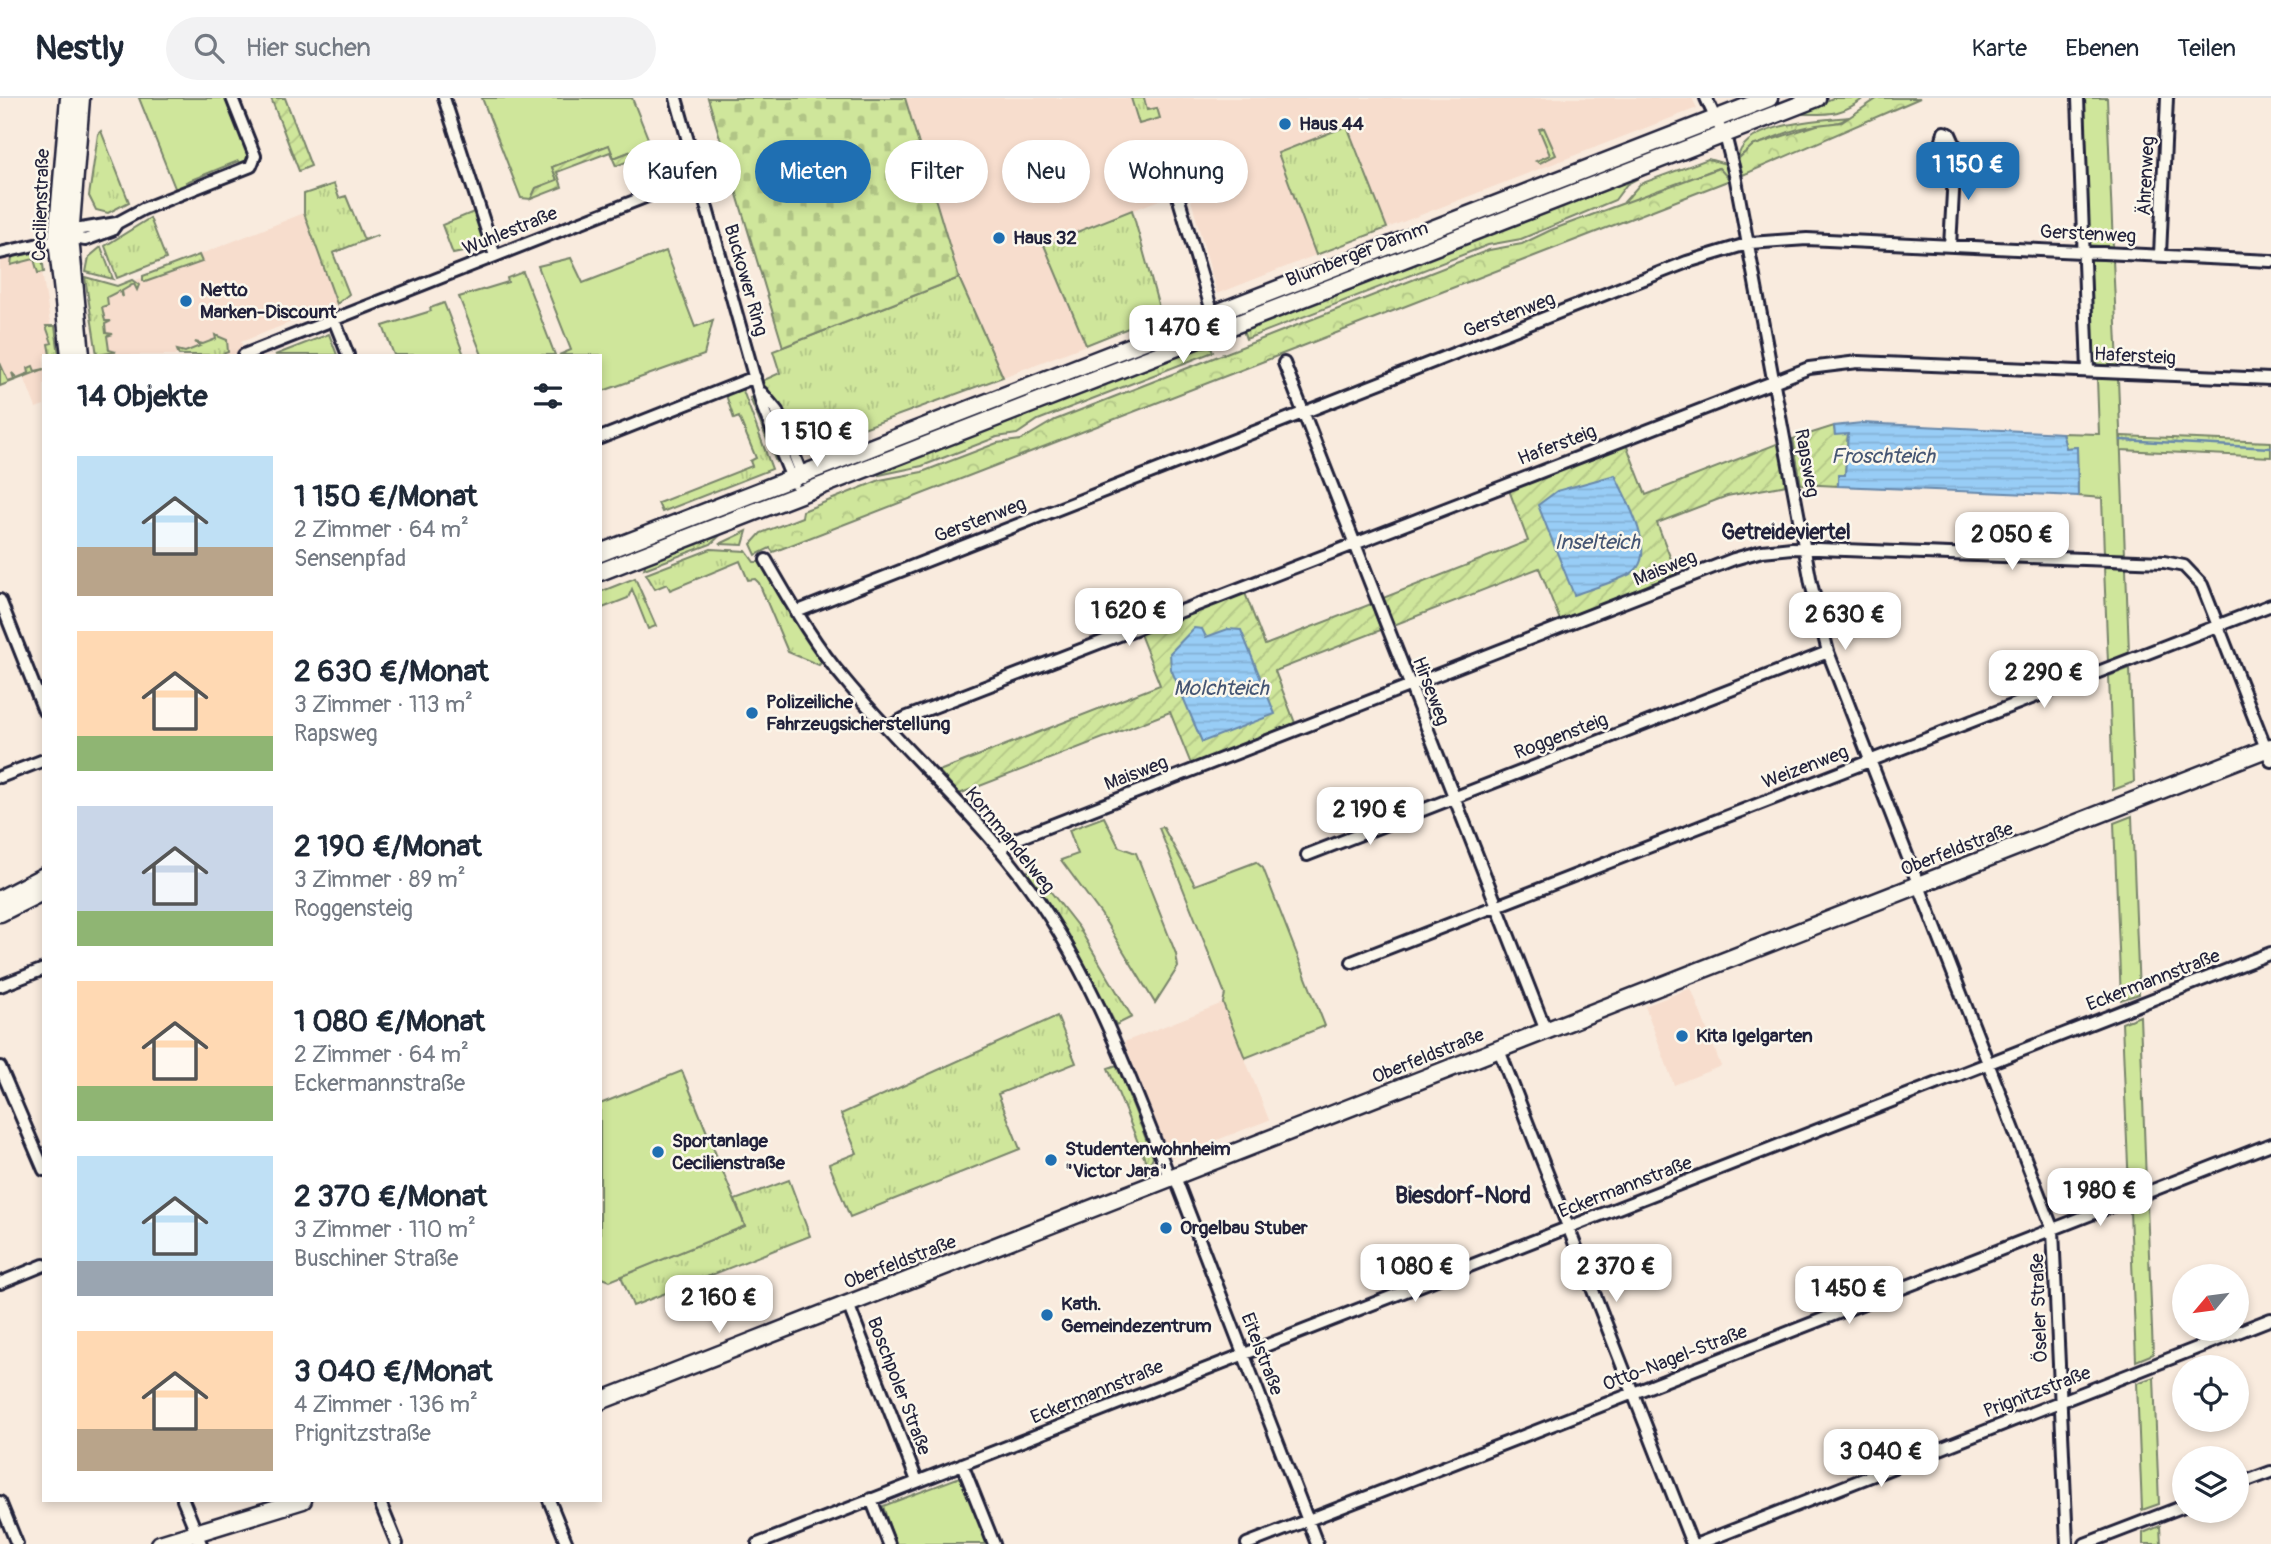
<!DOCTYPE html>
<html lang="de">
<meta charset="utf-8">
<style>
body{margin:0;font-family:Pangolin,sans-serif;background:#f2f2f3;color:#1f2937;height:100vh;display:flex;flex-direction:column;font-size:26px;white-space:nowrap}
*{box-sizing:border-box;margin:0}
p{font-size:23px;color:#747a83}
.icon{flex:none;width:38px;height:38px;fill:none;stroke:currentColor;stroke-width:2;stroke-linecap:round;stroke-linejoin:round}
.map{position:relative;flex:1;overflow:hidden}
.details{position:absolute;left:42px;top:256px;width:560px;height:1148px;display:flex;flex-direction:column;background:#fff;border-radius:0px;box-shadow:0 4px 10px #0003}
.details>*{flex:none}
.top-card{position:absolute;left:623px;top:42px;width:665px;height:63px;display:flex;gap:14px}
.needle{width:46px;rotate:241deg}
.buttons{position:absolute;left:2172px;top:1166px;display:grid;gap:14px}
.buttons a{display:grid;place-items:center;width:77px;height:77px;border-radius:50%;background:#fff;box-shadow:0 4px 10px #0003;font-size:35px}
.price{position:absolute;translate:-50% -60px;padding:0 16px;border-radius:14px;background:#fff;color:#222;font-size:23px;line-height:46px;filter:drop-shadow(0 2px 4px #0008)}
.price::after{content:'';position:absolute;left:50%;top:42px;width:21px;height:16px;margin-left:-10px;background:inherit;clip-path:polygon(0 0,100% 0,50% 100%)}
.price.selected{background:#1f6fb2;color:#fff}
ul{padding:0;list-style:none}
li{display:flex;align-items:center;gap:21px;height:175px;padding:0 35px}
li span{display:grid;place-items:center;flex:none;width:196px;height:140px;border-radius:0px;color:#555}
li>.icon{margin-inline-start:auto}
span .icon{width:84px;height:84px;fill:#fffc;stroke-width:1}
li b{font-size:30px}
h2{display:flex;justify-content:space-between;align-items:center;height:84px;padding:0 35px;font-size:30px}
.pill{padding:0 24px;border-radius:32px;background:#fff;box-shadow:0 4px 10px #0003;font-size:24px;line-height:63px}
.pill.selected{background:#1f6fb2;color:#fff}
header{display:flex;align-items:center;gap:42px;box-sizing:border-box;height:98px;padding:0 35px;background:#fff;border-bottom:2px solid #e0e1e3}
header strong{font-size:33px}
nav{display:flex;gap:38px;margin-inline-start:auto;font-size:24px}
.search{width:490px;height:63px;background:#f2f2f3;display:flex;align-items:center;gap:18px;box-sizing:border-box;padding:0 24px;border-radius:38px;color:#747a83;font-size:26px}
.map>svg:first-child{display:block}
.built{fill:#f7ddcd}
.grass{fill:url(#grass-tufts);stroke:#78846b;stroke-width:2}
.forest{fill:url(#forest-crowns);stroke:#78846b;stroke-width:2}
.cemetery{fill:url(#cemetery-stones);stroke:#78846b;stroke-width:2}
.park{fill:#cfe69b;stroke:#78846b;stroke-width:2}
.garden{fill:url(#garden-furrows);stroke:#78846b;stroke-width:2}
.water{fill:url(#water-rules);stroke:#6989ab;stroke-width:2}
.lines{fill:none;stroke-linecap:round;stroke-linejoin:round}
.stream{stroke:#6989ab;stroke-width:2.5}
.street-casing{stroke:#22223b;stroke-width:16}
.secondary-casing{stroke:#22223b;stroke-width:21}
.street{stroke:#fbf7ec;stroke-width:10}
.secondary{stroke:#fbf7ec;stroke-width:16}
.poi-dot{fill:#1f6fb2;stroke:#fbf7ec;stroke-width:2.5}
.labels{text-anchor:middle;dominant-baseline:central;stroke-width:5;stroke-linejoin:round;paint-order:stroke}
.poi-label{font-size:19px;font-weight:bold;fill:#22223b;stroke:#fbf7ec;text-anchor:start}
.street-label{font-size:19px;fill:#22223b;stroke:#fbf7ec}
.water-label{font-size:21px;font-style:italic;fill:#455573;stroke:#fbf7ec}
.neighbourhood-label{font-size:21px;font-weight:bold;fill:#22223b;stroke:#fbf7ec}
.quarter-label{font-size:23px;font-weight:bold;fill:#22223b;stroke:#fbf7ec}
</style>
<header>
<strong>Nestly</strong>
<div class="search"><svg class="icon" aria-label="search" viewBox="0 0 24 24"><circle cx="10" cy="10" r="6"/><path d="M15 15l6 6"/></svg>Hier suchen</div>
<nav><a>Karte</a><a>Ebenen</a><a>Teilen</a></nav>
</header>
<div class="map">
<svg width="2271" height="1446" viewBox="0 0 2271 1446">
<defs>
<pattern id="grass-tufts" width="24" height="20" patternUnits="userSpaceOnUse" patternTransform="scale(1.75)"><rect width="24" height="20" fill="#cfe69b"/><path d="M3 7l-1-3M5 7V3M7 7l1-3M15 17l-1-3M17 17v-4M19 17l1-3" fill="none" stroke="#b1c586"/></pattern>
<pattern id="forest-crowns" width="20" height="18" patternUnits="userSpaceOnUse" patternTransform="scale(1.75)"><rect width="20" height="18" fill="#cfe69b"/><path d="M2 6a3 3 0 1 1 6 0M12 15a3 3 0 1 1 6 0" fill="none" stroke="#b1c586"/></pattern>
<pattern id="cemetery-stones" width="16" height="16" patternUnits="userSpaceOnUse" patternTransform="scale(1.75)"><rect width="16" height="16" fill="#cfe69b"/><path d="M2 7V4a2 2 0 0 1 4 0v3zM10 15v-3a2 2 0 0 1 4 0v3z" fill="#b1c586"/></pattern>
<pattern id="garden-furrows" width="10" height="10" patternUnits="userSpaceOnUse" patternTransform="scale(1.75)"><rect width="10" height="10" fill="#cfe69b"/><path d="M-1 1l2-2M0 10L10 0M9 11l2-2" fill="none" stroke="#b1c586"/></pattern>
<pattern id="water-rules" width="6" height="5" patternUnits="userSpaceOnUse" patternTransform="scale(1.75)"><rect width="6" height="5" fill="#98cdf6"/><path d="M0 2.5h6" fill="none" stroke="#83b0d4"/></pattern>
</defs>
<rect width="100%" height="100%" fill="#f9ebde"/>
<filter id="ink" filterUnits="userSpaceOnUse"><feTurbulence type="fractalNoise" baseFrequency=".0143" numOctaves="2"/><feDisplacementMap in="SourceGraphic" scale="14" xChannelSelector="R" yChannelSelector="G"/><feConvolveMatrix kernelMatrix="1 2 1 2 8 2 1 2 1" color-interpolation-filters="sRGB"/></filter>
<g filter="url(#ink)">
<path class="built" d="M905,0H1692L1697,10L1387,130L1346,29L1279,55L1316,157L1217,196L1188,91L1177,95L1044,147L1086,247L1003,279L959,180Z
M304,115L337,206L241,244L246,257H106L96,198Z
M28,156L41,167L55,257H44V307L36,310L24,279L0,288V162Z
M1691,890L1721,968L1674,987L1645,908Z
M1223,905L1269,1022L1170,1060L1124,944Z"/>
<path class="grass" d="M1131,0H1144L1147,12L1157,10L1160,20L1139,26Z
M1833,0H1864C1841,18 1828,16 1800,16L1798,14Z
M1849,19C1839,26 1829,26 1818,27C1798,29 1750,46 1738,61C1741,25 1822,22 1849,19Z
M1347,28L1387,130L1316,157L1278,55Z
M1544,30L1556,57L1540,65L1536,63L1550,57L1539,31Z
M101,33L129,104L108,115L96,112L89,98L98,36Z
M1696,33L1697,37L1238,220L1235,213Z
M1708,61L1726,66L1730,82L1718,70L1627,106L1624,104L1640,86Z
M1644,77L1627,86L1615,102L1521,141L1488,147L1246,241L1242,230Z
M334,86L339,100L346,98L364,142L378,137L333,155L349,196L337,206L304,115V96Z
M1132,112L1161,217L1086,247L1044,147Z
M476,113L487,149L453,156L442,127Z
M150,120L166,161L117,180L105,148Z
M101,149L113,181L86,174L89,159Z
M33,155L42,159L44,174L38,175L34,161L11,167L12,159Z
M199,157L202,164L145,184L143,182V178Z
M85,179L117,188L132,182L139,187L137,192L134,186L122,193L123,199L119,193L107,199L108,207L102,209L105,223H111L105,226L106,235L113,236L107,238L109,252L116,254L97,257Z
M959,180L1003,279L798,354L762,283L780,275L773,253Z
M46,228H55L59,257H50L48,246L52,245Z
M215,237L227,242L228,254L220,257H179L177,252L185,254L200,248L195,244L203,246L216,241Z
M1209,243L1213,254L1038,322L1017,336L997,339L922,368L879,377L877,372Z
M1136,255L1104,272L822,382L819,375Z
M0,265L8,283L14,281L12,275L17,280L29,275L28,270L33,268L35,273L44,271L0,288Z
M742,290L772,371L662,414L658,405L752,368L750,363L756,360L739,319L734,321L726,297Z
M757,296L779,363L776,364L750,300Z
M2121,338L2271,344V359L2121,352Z
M780,393L735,411L724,420L600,467V461Z
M726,432L711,446L644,471L647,461Z
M747,433L743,447L720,446Z
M711,451L746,453L754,464H762L824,562L819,567L788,554L759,485L755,481L748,482L740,463L670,492L667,486L655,491L646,476Z
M635,480L656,528L648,531L632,491L628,500L600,511V494Z
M1033,771L1079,830L1132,919L1116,927L1069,837L1026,774Z
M1057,918L1076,965L998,996L1020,1051L850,1119L829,1066L857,1055L841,1016Z
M1117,967L1153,1059L1148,1069L1108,970Z
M789,1082L810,1138L633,1208L621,1178L745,1128L735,1102Z"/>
<path class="forest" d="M1878,0H1920L1743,77L1738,61L1752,48L1817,27L1842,24Z
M1719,70L1730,82L773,454L770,450L756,457L751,446L761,435L802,419L803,413L880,382L922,374L997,345L1021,342L1055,322L1489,152L1522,146L1551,132Z"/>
<path class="cemetery" d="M708,0H905L959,180L783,249Z"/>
<path class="park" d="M139,0H227L249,56L247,66L241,70L238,63L186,84L189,90L177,95Z
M482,0H632L653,53L646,56L636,51L614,60L608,47L552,69L557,82L536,90L531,101L521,100Z
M2080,0H2107L2113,149L2086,147Z
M666,153L695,229L713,222L704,257L600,294V257H559L571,252L538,168L571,160L583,185Z
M2091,162H2113L2118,268L2095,266L2091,262L2088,167Z
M523,174L555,257H482L459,199L508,184L507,180Z
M444,205L464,257H394L383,228L431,213L430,210Z
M329,236L337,257H275Z
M2097,280L2118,281L2125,457L2104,456L2102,400L2078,398L2077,349L2066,350L2062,335L2099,336Z
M2104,469L2126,470L2129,555L2108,564Z
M2130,570L2134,684L2113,692L2109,578Z
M2132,718L2139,896L2121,902L2114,725Z
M1104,719L1119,749L1136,755L1176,856L1178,869L1155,905L1101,816L1061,762L1078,756L1069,732Z
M1163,729L1195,787L1256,764L1263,770L1325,928L1245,960L1223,905L1225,896L1159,730Z
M2140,918L2146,1084L2129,1091L2122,925Z
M682,973L745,1128L610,1183L600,1179V1006Z
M2147,1107L2153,1256L2136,1263L2130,1113Z
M2154,1279L2159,1406L2142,1412L2137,1285Z
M960,1379L988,1446H895L883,1408Z
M2160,1428L2161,1446H2143V1435Z"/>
<path class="garden" d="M271,0H285L311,68L299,73Z
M609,47L614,60L637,51L646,56L616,68L610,54L557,74L562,89L531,101L536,90L557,82L552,69Z
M1834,328L1835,336L1848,335L1845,377H1838V388L1801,386L1793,341Z
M1779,345L1787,387L1727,398L1657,425L1677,477L1560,522L1539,470L1394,527L1383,500L1528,443L1509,392L1626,346L1646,397Z
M1245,495L1265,547L1371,506L1381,532L1275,573L1295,625L1191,666L1170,614L959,696L939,673L1160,587L1140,536Z"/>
<path class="water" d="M1862,325L2062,335L2066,350L2077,349L2078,398L1838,388V377H1845L1848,336L1835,337L1834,328Z
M1615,377C1625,400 1661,459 1630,476C1613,485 1592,490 1574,497L1538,407L1557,393Z
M1194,530L1202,531L1206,539L1228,531L1241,532L1275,616L1202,644L1171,571L1170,555Z"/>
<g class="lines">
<path class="stream" d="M2121,342L2271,350"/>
<g class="street-casing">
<path id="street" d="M444,0L495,158
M676,0L763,310L794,385
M1706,0L1727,45L1735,77L1811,485L1828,554L2053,1132L2067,1446
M2078,0L2088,273
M1177,95L1214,220
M70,139L81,131L117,125
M1950,148L1955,59L1954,45L1950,36L1944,34L1941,46L1955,59
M0,155L70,139L85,142L112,132L117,125L143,111L251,68L255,58L232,0
M2160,157L2167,0
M334,222L348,257
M244,257L698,78
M1284,265L1546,933
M762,295L777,313L803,380
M600,340L755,279
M766,462C790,503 813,545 844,581C899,648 965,705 1018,774C1089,866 1128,974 1170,1081
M0,502L44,613
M796,514L1687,164L1750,145L1807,141L2271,163
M889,629L905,620L1809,270L1858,264L2271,281
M0,679L44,662
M999,751L1011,743L1734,461L1762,453L1792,450L2164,464L2184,468L2202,487L2271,663
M1307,757L1828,554
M1352,864L2271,507
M0,888L44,871
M1499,952L1692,1446
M0,969L44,1072
M1175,1079L1317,1446
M0,1185L44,1167
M848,1206L917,1383
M962,1366L994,1446
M2236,1387L2271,1374
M871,1401L889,1446
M183,1402L201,1446
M379,1402L397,1446
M549,1402L567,1446
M0,1404L17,1446
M758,1446L2271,855
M1247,1446L2271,1046
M1698,1446L2271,1221
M2085,1446L2184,1408"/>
</g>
<g class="secondary-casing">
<path id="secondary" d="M69,0L57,142L70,257
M81,257L70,139L81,0
M600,455L1769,0
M600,474L1817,0
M0,801L44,778
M0,815L44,793
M600,1303L2271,649
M160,1446L303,1402"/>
</g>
<use href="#street" class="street"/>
<use href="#secondary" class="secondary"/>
</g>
</g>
<g class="poi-dot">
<circle cx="1285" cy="26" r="7"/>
<circle cx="999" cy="140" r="7"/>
<circle cx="186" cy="203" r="7"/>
<circle cx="752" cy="615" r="7"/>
<circle cx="1682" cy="938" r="7"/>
<circle cx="658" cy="1054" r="7"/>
<circle cx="1051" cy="1062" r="7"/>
<circle cx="1166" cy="1130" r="7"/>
<circle cx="1047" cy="1217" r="7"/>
</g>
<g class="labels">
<g class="poi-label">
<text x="1299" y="26">Haus 44</text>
<text x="1013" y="140">Haus 32</text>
<text x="200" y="192">Netto<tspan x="200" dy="22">Marken-Discount</tspan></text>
<text x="766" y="604">Polizeiliche<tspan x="766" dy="22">Fahrzeugsicherstellung</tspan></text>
<text x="1696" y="938">Kita Igelgarten</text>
<text x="672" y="1043">Sportanlage<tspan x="672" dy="22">Cecilienstraße</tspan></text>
<text x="1065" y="1051">Studentenwohnheim<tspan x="1065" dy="22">"Victor Jara"</tspan></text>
<text x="1180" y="1130">Orgelbau Stuber</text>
<text x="1061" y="1206">Kath.<tspan x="1061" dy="22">Gemeindezentrum</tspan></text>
</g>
<g class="street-label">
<text transform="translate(2146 78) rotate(-87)">Ährenweg</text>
<text transform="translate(41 107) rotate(-88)">Cecilienstraße</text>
<text transform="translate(510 133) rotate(-22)">Wuhlestraße</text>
<text transform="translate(2088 136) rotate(3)">Gerstenweg</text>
<text transform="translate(1357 156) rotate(-21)">Blumberger Damm</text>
<text transform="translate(746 182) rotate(74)">Buckower Ring</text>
<text transform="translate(1509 217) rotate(-21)">Gerstenweg</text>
<text transform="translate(2135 258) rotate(3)">Hafersteig</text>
<text transform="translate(1557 347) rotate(-21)">Hafersteig</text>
<text transform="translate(1807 365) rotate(80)">Rapsweg</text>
<text transform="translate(980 422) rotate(-21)">Gerstenweg</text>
<text transform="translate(1665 470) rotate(-22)">Maisweg</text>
<text transform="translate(1431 593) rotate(69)">Hirseweg</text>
<text transform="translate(1561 638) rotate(-21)">Roggensteig</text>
<text transform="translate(1805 669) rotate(-21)">Weizenweg</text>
<text transform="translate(1136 675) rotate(-21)">Maisweg</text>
<text transform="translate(1010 742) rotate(51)">Kornmandelweg</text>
<text transform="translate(1957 751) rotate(-21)">Oberfeldstraße</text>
<text transform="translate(2153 882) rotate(-21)">Eckermannstraße</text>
<text transform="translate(1428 958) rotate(-22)">Oberfeldstraße</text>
<text transform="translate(1625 1089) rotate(-21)">Eckermannstraße</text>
<text transform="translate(900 1164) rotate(-21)">Oberfeldstraße</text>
<text transform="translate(2039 1210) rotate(-92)">Öseler Straße</text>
<text transform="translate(1262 1256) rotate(69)">Eitelstraße</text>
<text transform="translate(1675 1260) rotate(-21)">Otto-Nagel-Straße</text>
<text transform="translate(899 1288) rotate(69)">Boschpoler Straße</text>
<text transform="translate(1097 1294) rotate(-22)">Eckermannstraße</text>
<text transform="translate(2037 1294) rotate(-21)">Prignitzstraße</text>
</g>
<g class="water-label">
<text x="1883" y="358">Froschteich</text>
<text x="1597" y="444">Inselteich</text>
<text x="1221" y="590">Molchteich</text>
</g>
<g class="neighbourhood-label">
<text x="1786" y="434">Getreideviertel</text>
</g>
<g class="quarter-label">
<text x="1463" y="1097">Biesdorf-Nord</text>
</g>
</g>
</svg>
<div class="buttons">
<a><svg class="needle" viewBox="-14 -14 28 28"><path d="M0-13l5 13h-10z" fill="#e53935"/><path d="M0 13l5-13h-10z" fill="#747a83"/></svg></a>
<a><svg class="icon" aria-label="locate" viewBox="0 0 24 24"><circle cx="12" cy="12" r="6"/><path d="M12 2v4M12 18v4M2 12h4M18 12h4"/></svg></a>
<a><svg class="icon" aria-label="layers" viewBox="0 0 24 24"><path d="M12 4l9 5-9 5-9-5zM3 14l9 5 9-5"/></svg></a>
</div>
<b class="price selected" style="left:1968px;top:104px">1 150 €</b>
<b class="price" style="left:1183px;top:267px">1 470 €</b>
<b class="price" style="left:817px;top:371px">1 510 €</b>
<b class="price" style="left:2012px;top:474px">2 050 €</b>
<b class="price" style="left:1129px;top:550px">1 620 €</b>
<b class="price" style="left:1845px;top:554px">2 630 €</b>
<b class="price" style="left:2044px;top:612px">2 290 €</b>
<b class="price" style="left:1370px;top:749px">2 190 €</b>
<b class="price" style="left:2100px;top:1130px">1 980 €</b>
<b class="price" style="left:1415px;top:1206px">1 080 €</b>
<b class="price" style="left:1616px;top:1206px">2 370 €</b>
<b class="price" style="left:1849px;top:1228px">1 450 €</b>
<b class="price" style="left:719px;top:1237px">2 160 €</b>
<b class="price" style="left:1881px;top:1391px">3 040 €</b>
<div class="top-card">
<a class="pill">Kaufen</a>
<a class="pill selected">Mieten</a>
<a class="pill">Filter</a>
<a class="pill">Neu</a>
<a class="pill">Wohnung</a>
</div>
<section class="details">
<h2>14 Objekte<svg class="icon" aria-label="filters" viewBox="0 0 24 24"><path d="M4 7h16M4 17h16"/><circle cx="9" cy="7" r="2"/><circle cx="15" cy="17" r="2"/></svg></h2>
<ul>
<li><span style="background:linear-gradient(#bfe0f5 65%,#b9a48a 0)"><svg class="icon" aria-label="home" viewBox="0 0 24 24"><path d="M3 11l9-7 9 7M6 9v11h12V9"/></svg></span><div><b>1 150 €/Monat</b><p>2 Zimmer · 64 m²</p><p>Sensenpfad</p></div></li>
<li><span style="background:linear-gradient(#ffd9b3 75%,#8fb573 0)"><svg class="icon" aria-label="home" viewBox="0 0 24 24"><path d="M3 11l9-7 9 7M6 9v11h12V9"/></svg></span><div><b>2 630 €/Monat</b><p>3 Zimmer · 113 m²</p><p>Rapsweg</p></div></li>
<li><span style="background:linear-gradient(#c9d6e8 75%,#8fb573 0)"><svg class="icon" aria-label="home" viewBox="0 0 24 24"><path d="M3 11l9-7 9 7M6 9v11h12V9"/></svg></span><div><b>2 190 €/Monat</b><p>3 Zimmer · 89 m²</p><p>Roggensteig</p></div></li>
<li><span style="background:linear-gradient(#ffd9b3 75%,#8fb573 0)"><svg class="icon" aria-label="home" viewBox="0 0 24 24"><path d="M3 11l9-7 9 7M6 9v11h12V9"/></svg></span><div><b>1 080 €/Monat</b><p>2 Zimmer · 64 m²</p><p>Eckermannstraße</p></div></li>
<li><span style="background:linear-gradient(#bfe0f5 75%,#9aa5b1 0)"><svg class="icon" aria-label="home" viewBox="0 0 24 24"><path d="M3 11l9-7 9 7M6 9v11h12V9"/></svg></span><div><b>2 370 €/Monat</b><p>3 Zimmer · 110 m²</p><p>Buschiner Straße</p></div></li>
<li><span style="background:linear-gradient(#ffd9b3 70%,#b9a48a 0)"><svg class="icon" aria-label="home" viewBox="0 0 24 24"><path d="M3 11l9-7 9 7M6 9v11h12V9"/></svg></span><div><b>3 040 €/Monat</b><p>4 Zimmer · 136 m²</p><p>Prignitzstraße</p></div></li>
</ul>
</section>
</div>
